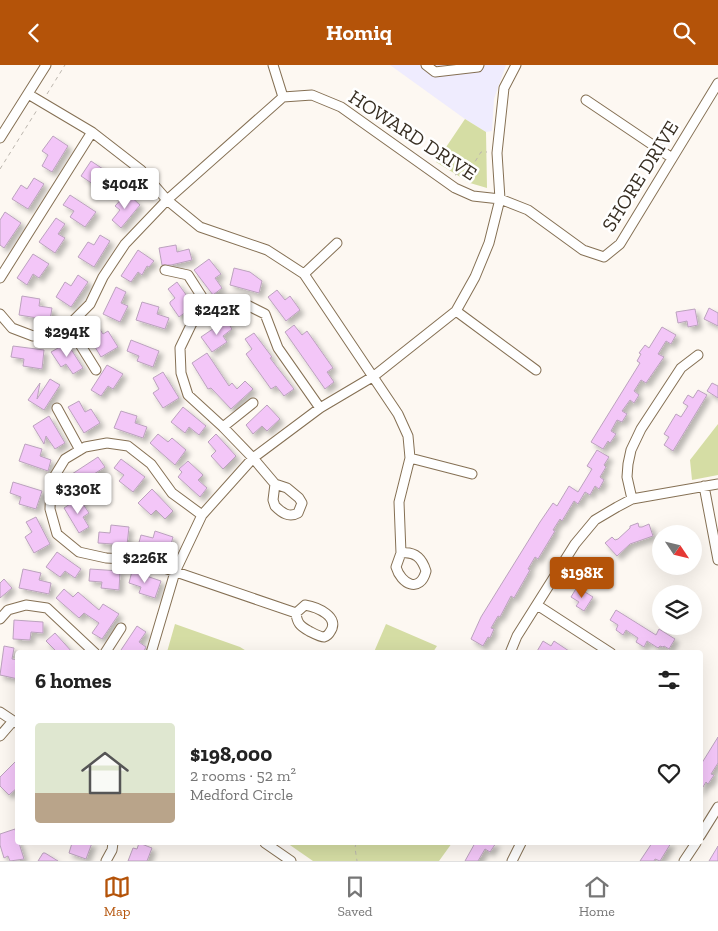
<!DOCTYPE html>
<meta charset="utf-8">
<style>
body{margin:0;font-family:"Zilla Slab",serif;background:#f6f6f6;color:#222;height:100vh;display:flex;flex-direction:column;font-size:19px;white-space:nowrap}
*{box-sizing:border-box;margin:0}
p{font-size:16px;color:#767676}
.icon{flex:none;width:28px;height:28px;fill:none;stroke:currentColor;stroke-width:2;stroke-linecap:round;stroke-linejoin:round}
.map{position:relative;flex:1;overflow:hidden}
.drawer{position:absolute;left:15px;top:585px;width:688px;height:195px;display:flex;flex-direction:column;background:#fff;border-radius:5px;box-shadow:0 5px 20px #0002}
.drawer>*{flex:none}
.needle{width:32px;rotate:125deg}
.fabs{position:absolute;left:652px;top:460px;display:grid;gap:10px}
.fabs a{display:grid;place-items:center;width:50px;height:50px;border-radius:50%;background:#fff;box-shadow:0 5px 20px #0002;font-size:25px}
.price{position:absolute;translate:-50% -42px;padding:0 11px;border-radius:5px;background:#fff;color:#222;font-size:16px;line-height:32px;filter:drop-shadow(0 1px 2px #0008)}
.price::after{content:'';position:absolute;left:50%;top:30px;width:15px;height:11px;margin-left:-8px;background:inherit;clip-path:polygon(0 0,100% 0,50% 100%)}
.price.selected{background:#b45309;color:#fff}
ul{padding:0;list-style:none}
li{display:flex;align-items:center;gap:15px;height:125px;padding:0 20px}
li+li{border-top:1px solid #e0e0e0}
li span{display:grid;place-items:center;flex:none;width:140px;height:100px;border-radius:5px;color:#555}
li>.icon{margin-inline-start:auto}
span .icon{width:60px;height:60px;fill:#fffc;stroke-width:1}
li b{font-size:21px}
h2{display:flex;justify-content:space-between;align-items:center;height:60px;padding:0 20px;font-size:21px}
header{display:flex;justify-content:space-between;align-items:center;height:65px;padding:0 20px;background:#b45309;color:#fff;font-size:22px;font-weight:700}
.tab-bar{display:flex;justify-content:space-around;align-items:center;height:70px;border-top:1px solid #e0e0e0;background:#fff;font-size:14px;color:#767676}
.tab-bar a{display:grid;justify-items:center;gap:2px}
.tab-bar .selected{color:#b45309}
.map>svg:first-child{display:block}
.commercial{fill:#efecfe}
.green{fill:#d5dda4}
.building{fill:#f3c6f8;stroke:#bba2bd;filter:url(#shadow)}
.lines{fill:none;stroke-linecap:round;stroke-linejoin:round}
.minor-casing{stroke:#857054;stroke-width:11}
.path{stroke:#bcb6ae;stroke-width:1;stroke-dasharray:4 4;stroke-linecap:butt}
.minor{stroke:#fff;stroke-width:9}
.labels{text-anchor:middle;dominant-baseline:central;stroke-width:5;stroke-linejoin:round;paint-order:stroke}
.street-label{font-size:20px;fill:#382f23;stroke:#fff}
</style>
<header><svg class="icon" aria-label="back" viewBox="0 0 24 24"><path d="M15 5l-7 7 7 7"/></svg>Homiq<svg class="icon" aria-label="search" viewBox="0 0 24 24"><circle cx="10" cy="10" r="6"/><path d="M15 15l6 6"/></svg></header>
<div class="map">
<svg width="718" height="796" viewBox="0 0 718 796">
<defs>
<filter id="shadow"><feDropShadow dx="4" dy="4" stdDeviation="2.5" flood-color="#0004"/></filter>
</defs>
<rect width="100%" height="100%" fill="#fdf8f2"/>
<path class="commercial" d="M390,0H506L494,34L492,66L486,67L465,54Z"/>
<path class="green" d="M465,54L486,67L487,123L470,118L436,97Z
M718,359V410L692,415L690,395Z
M175,559L240,582L248,587H167Z
M386,559L437,581L433,587H374Z
M287,778H452L439,796H313Z"/>
<path class="building" d="M53,71L68,81L52,107L42,101L48,90L42,86Z
M91,96L106,106L102,111L113,118L106,128L81,111Z
M34,113L44,119L28,144L12,134L21,120L27,124Z
M127,128L140,140L121,163L112,155L120,145L115,141Z
M70,130L96,147L85,162L70,152L74,146L63,140Z
M5,147L21,158L4,183L0,180V155Z
M56,153L65,159L58,169L65,173L55,188L39,177Z
M100,170L110,176L94,202L78,192L88,177L94,180Z
M176,180L177,187L189,184L192,195L171,200H162L159,183Z
M138,185L154,196L149,202L147,201L142,210L138,207L131,217L121,211Z
M33,189L49,199L39,213L33,209L27,220L17,213Z
M209,194L221,209L215,213L222,223L213,230L194,205Z
M234,203L250,207L262,216L259,228L230,220Z
M78,210L88,217L71,242L56,232L65,217L71,221Z
M177,217L194,241L179,252L170,239V237L175,233L168,224Z
M116,222L126,227L121,238L128,241L120,257L103,249Z
M277,225L285,235L290,231L300,245L286,256L268,232Z
M22,231L40,234L39,241L52,243L50,255L19,250Z
M142,237L159,242L157,249L169,253L165,264L136,255Z
M709,243L718,248V261L704,254Z
M695,244L698,260L688,262L687,256L678,258L676,247Z
M226,255L232,264L223,271L227,277L212,287L201,272Z
M97,260L103,269L108,266L118,282L101,292L86,267Z
M294,260L302,270L307,266L333,303L327,307L334,317L325,324L285,267Z
M662,262L676,270L671,279L666,276L658,289L664,292L646,318L641,315L634,326L639,330L634,338L630,335L622,346L627,349L622,357L617,355L611,366L616,369L610,378L608,376L603,384L591,377L640,298L637,296L641,289L639,288L645,280L649,283Z
M254,268L272,292L270,293L294,324L284,331L276,321L271,324L246,289L252,284L245,274Z
M131,275L159,286L153,302L137,296L139,291L127,286Z
M67,278L83,303L73,309L66,299L61,302L51,287Z
M13,281L44,285L42,304L23,301L24,294L11,292Z
M207,288L229,321L232,318L237,324L245,316L253,324L231,344L211,323L208,324L192,298Z
M107,300L123,309L113,324L108,321L101,331L91,325Z
M163,307L179,333L163,343L153,328L159,324L153,313Z
M50,314L60,320L44,345L28,335L40,318L37,334Z
M712,318L718,321V333L707,326Z
M698,325L707,330L673,386L664,380L669,372L664,369L676,349L681,352L688,341L683,338L688,330L693,333Z
M79,336L85,347L91,344L100,358L84,368L68,342Z
M267,340L280,354L267,366L262,361L253,369L246,360Z
M183,342L206,361L199,370L189,362L185,368L171,357Z
M121,346L137,351L135,358L147,362L143,373L114,363Z
M49,351L65,378L55,384L46,371L44,379L33,361Z
M158,369L168,377L172,373L186,385L175,400L150,378Z
M216,369L236,391L223,404L211,391L216,386L208,377Z
M25,379L42,384L40,391L51,395L48,406L19,396Z
M597,385L609,392L604,400L606,402L600,412L604,415L599,424L595,421L590,430L585,427L578,439L574,436L562,456L560,454L553,465L555,466L538,494L535,492L528,504L530,505L514,533L511,531L500,552L498,551L491,563L494,564L490,573L488,572L483,581L471,574L481,552L540,457L553,438L557,441L569,421L578,427L592,404L587,401Z
M98,392L105,402L94,409L98,415L83,425L72,409Z
M121,394L145,412L133,427L119,416L124,410L114,403Z
M188,396L203,410L198,415L207,423L200,432L178,412L182,407L179,404Z
M13,417L42,426L36,444L19,439L21,432L10,428Z
M152,424L173,446L165,454L156,445L151,450L138,438Z
M79,433L89,448L83,452L89,462L79,468L64,443Z
M36,452L50,479L34,488L25,472L32,467L26,457Z
M638,458L639,462H642L649,459L653,471L630,479L617,491L605,478L612,472L615,475L618,474L630,463V461Z
M111,460L129,462L127,480L98,478L99,467L110,468Z
M155,466L173,472L168,490L138,481L141,470L153,473Z
M57,487L81,504L75,513L65,506L60,512L46,502Z
M23,504L41,508L39,515L51,518L49,529L19,523Z
M90,504L120,506L119,525L101,523L102,517L89,516Z
M132,506L161,516L155,533L139,528L141,522L129,518Z
M4,514L12,523L0,533V518Z
M577,522L593,532L584,546L576,541L579,537L571,532Z
M64,524L73,532L78,527L99,545L103,539L119,549L102,574L92,568L99,558L84,548L79,553L56,533Z
M616,545L656,570L659,564L675,574L669,584L664,581L663,582L660,581L658,583L647,576L644,582L636,577L638,573L626,565L623,570L616,565L618,560L610,555Z
M14,555L43,557V568L31,567L30,575L13,574Z
M137,561L146,567L139,577L146,582L143,588H119Z
M55,568L73,588H58L46,576Z
M543,576L551,581L554,576L572,588H536Z
M4,581L14,583L12,594L18,595V614L0,610Z
M718,672V698L711,709L714,710L708,719L706,717L700,727V701Z
M18,694V722L9,730L0,721V712Z
M15,764L18,778H19L24,794L10,796L8,791L4,793L0,780V769Z
M72,778H92L86,794L69,788Z
M139,778L152,783L147,796H128L133,783L137,784Z
M475,778H496L490,787L485,784L478,796H465Z
M652,778H671L660,796L655,794L654,796H640Z
M718,781V796H709Z
M43,788H45L58,796H38Z"/>
<g class="lines">
<g class="minor-casing">
<path id="minor" d="M273,0L283,32
M426,0L435,7L478,2L479,0
M28,29L92,67L141,105L167,135L200,162L267,185L304,209L398,349L408,371L410,393L399,437L401,488L396,502C401,519 420,529 426,506C422,493 415,486 401,488
M586,35L672,93
M0,73L46,0
M165,205L188,210L211,246
M304,209L337,178
M0,213L92,67
M456,246L536,305
M0,249L12,263L33,271L52,268L72,257L90,239L103,212L125,179L167,135L283,32L312,30L341,42L455,123L473,131L500,134L528,145L583,185L604,192L620,179L718,18
M68,260L96,305
M57,343L80,385
M223,362L253,338
M410,393L472,409
M275,419L273,435L275,441C282,448 289,453 298,448L302,438L299,433L287,423L275,419L253,393L223,362L188,330L181,308L180,283L192,258L221,239L241,237L265,249L278,283L320,343
M704,421L718,495
M632,434L627,412L628,399L631,385L641,364L681,303L698,290
M202,450L172,428L151,399L128,381L107,378L85,382L65,394L51,417L50,444L57,469L79,487L106,493L141,495L296,548L305,540C317,542 341,552 330,567C329,569 327,571 324,572C320,572 313,568 309,566C300,561 297,558 296,548
M537,540L611,588
M0,554L8,545L26,540L47,543L95,588
M105,588L121,563
M151,588L175,507L202,450L253,393L320,343L374,311L456,246L475,212L489,178L500,134L497,88L504,23L516,0
M510,588L517,571L575,479L595,455L617,442L632,434L718,419
M0,647L18,659
M0,671L13,656
M700,771L718,742
M265,778L291,796
M106,796L112,785L113,778
M512,796L521,778
M684,796L696,778"/>
</g>
<path class="path" d="M47,29L65,0
M473,100L467,105L468,110L472,113L477,110V103L473,100L481,87H487
M0,104L37,45
M455,110L460,108L467,110
M356,778L355,783L357,796"/>
<use href="#minor" class="minor"/>
</g>
<g class="labels">
<g class="street-label">
<text transform="translate(413 70) rotate(33)">HOWARD DRIVE</text>
<text transform="translate(640 111) rotate(-58)">SHORE DRIVE</text>
</g>
</g>
</svg>
<div class="fabs">
<a><svg class="needle" viewBox="-14 -14 28 28"><path d="M0-13l5 13h-10z" fill="#e53935"/><path d="M0 13l5-13h-10z" fill="#767676"/></svg></a>
<a><svg class="icon" aria-label="layers" viewBox="0 0 24 24"><path d="M12 4l9 5-9 5-9-5zM3 14l9 5 9-5"/></svg></a>
</div>
<b class="price" style="left:125px;top:145px">$404K</b>
<b class="price" style="left:217px;top:271px">$242K</b>
<b class="price" style="left:67px;top:293px">$294K</b>
<b class="price" style="left:78px;top:450px">$330K</b>
<b class="price" style="left:145px;top:519px">$226K</b>
<b class="price selected" style="left:582px;top:534px">$198K</b>
<section class="drawer">
<h2>6 homes<svg class="icon" aria-label="filters" viewBox="0 0 24 24"><path d="M4 7h16M4 17h16"/><circle cx="9" cy="7" r="2"/><circle cx="15" cy="17" r="2"/></svg></h2>
<ul>
<li><span style="background:linear-gradient(#dfe7d0 70%,#b9a48a 0)"><svg class="icon" aria-label="home" viewBox="0 0 24 24"><path d="M3 11l9-7 9 7M6 9v11h12V9"/></svg></span><div><b>$198,000</b><p>2 rooms · 52 m²</p><p>Medford Circle</p></div><svg class="icon" aria-label="heart" viewBox="0 0 24 24"><path d="M12 20l-8-8c-3-5 5-10 8-4 3-6 11-1 8 4z"/></svg></li>
</ul>
</section>
</div>
<nav class="tab-bar">
<a class="selected"><svg class="icon" aria-label="map" viewBox="0 0 24 24"><path d="M3 6l6-2 6 2 6-2v14l-6 2-6-2-6 2zM9 4v14M15 6v14"/></svg>Map</a>
<a><svg class="icon" aria-label="saved" viewBox="0 0 24 24"><path d="M7 4h10v16l-5-4-5 4z"/></svg>Saved</a>
<a><svg class="icon" aria-label="home" viewBox="0 0 24 24"><path d="M3 11l9-7 9 7M6 9v11h12V9"/></svg>Home</a>
</nav>
